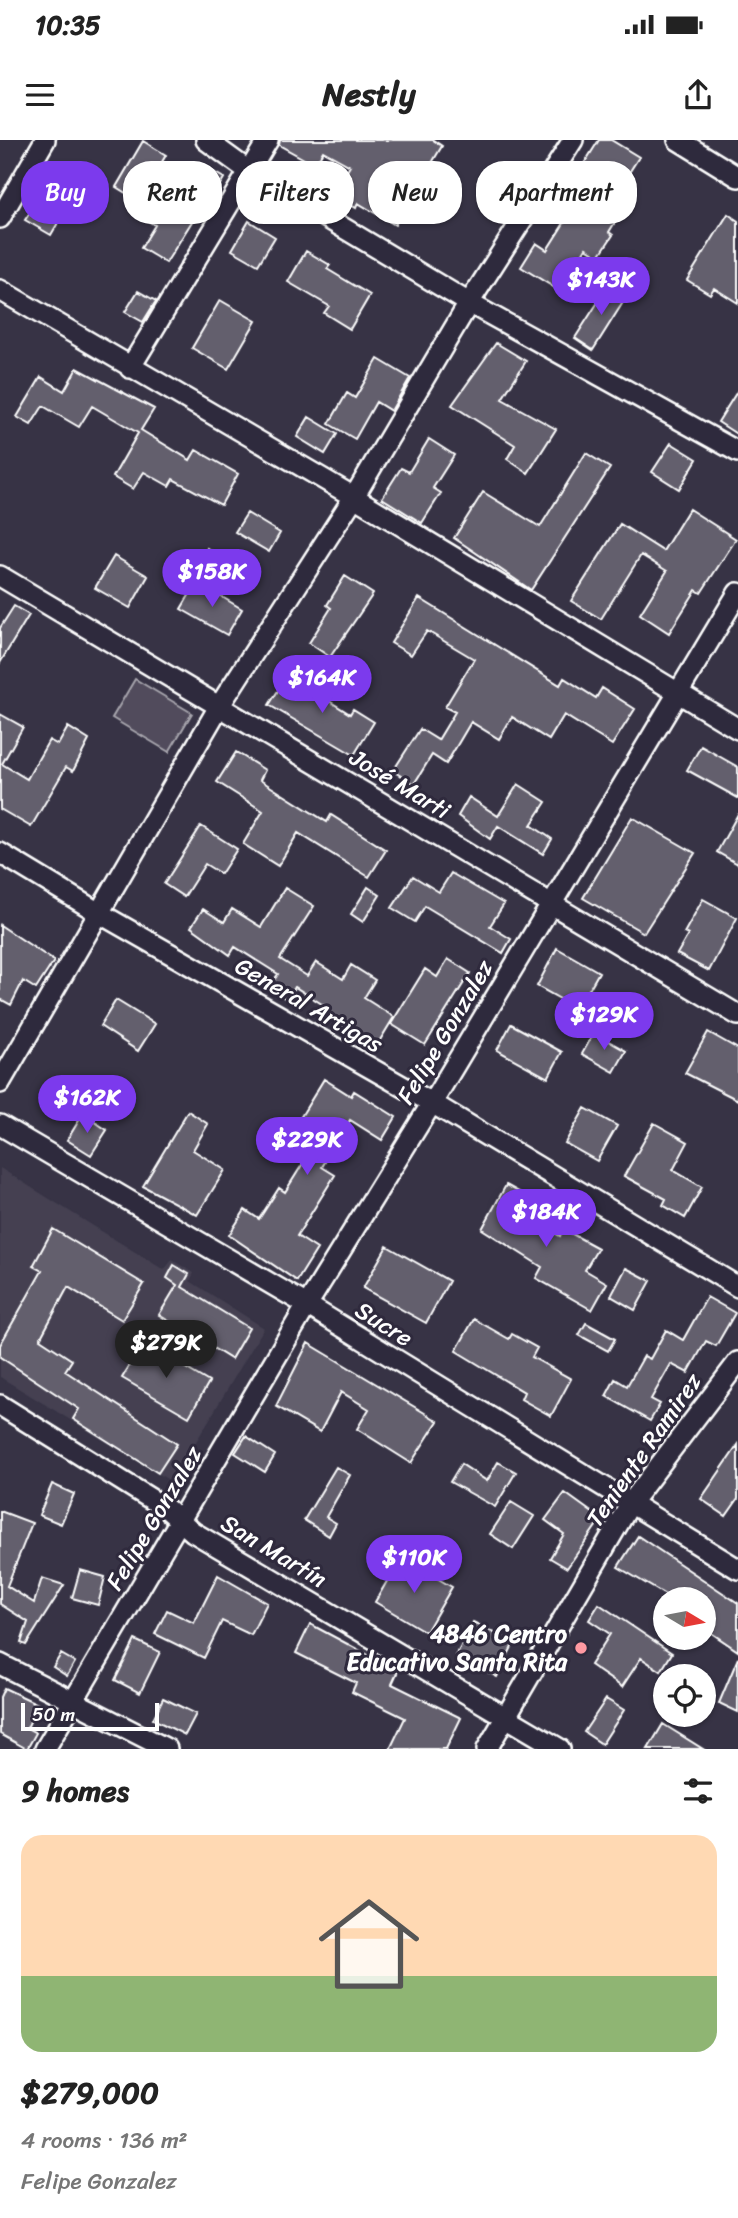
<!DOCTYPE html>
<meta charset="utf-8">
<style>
body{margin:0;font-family:Sriracha,sans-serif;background:#f6f6f6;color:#222;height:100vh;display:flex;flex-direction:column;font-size:26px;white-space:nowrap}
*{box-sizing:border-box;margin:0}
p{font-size:23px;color:#767676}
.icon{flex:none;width:38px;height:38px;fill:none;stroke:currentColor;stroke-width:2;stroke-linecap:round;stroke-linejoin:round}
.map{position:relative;height:1609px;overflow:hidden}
.details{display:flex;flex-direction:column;background:#fff;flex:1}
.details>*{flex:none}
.guide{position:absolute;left:21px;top:21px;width:696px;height:63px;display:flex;gap:14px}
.needle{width:46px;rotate:100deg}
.fabs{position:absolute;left:653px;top:1447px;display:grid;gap:14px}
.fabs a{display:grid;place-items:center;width:63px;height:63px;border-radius:50%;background:#fff;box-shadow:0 2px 5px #0004;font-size:35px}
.scale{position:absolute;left:21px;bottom:18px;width:138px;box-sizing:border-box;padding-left:7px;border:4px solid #fff;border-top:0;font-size:19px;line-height:24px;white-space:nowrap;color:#fff;-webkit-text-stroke:5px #2f2a3d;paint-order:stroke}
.price{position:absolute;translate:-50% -60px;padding:0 16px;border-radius:24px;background:#7c3aed;color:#fff;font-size:23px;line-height:46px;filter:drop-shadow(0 2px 4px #0008)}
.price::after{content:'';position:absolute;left:50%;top:42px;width:21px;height:16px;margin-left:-10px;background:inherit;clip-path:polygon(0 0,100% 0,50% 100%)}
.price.active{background:#222;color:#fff}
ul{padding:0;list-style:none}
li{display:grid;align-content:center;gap:14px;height:371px;padding:0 21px}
li span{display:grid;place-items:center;height:217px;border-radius:21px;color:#555}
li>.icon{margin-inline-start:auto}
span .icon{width:126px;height:126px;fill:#fffc;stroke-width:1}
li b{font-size:30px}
h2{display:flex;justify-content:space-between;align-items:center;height:84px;padding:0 21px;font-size:30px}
.tag{padding:0 24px;border-radius:28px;background:#fff;box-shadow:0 2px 5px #0004;font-size:24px;line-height:63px}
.tag.active{background:#7c3aed;color:#fff}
.status{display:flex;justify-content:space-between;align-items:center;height:49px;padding:0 35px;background:#fff;direction:ltr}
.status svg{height:19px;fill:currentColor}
header{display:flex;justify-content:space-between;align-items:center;height:91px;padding:0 21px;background:#fff;font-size:32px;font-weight:800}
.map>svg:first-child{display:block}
.built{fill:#444051}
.green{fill:#514c5c;stroke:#a8a6ae;stroke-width:2}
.building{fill:#635f6d;stroke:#fff;stroke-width:2}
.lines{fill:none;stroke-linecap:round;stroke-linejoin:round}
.minor-casing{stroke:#fff;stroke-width:24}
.minor{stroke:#2f2a3d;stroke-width:19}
.poi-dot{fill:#ff9aa2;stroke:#2f2a3d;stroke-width:2.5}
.labels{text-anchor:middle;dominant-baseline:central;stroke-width:6;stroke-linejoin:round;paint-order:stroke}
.street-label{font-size:24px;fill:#fff;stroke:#2f2a3d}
.poi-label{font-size:24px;font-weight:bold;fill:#fff;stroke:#2f2a3d;text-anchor:end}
</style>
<div class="status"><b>10:35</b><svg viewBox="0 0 49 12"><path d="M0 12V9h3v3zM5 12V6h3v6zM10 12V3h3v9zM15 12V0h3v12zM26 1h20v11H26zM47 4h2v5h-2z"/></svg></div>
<header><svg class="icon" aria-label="menu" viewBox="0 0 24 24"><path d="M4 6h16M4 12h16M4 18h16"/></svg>Nestly<svg class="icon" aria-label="share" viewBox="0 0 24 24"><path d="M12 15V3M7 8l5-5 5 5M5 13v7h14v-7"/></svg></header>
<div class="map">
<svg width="738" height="1609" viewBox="0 0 738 1609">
<rect width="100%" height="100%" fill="#373345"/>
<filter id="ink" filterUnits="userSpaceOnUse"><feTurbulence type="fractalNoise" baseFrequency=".0143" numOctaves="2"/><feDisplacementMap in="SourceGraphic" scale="14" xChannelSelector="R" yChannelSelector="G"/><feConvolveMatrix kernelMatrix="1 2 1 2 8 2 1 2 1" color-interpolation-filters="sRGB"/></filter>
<g filter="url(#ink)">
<path class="built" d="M0,1028L164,1130L172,1120L194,1133L190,1141L264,1188L172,1342L0,1237Z"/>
<path class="green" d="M135,539L192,573L169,612L112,578Z"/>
<path class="building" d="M280,0H433L442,6L395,85L358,63L356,68L333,55L350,26L323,11L315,25L279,5Z
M599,0H611L639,17L616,53L628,61L609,92L613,95L599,116L586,108L560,151L521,127L536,103L547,110L573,69L580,74L602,39L582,27Z
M143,1L166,15L139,61L116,47Z
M198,23L224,38L200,78L196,75L166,123L141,108L155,85L139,76L151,55L172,67Z
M58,30L106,56L91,81L67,67L51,95L25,80Z
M728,74L738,81V163L714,148L710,154L687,140Z
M249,81L275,97L258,125L232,110Z
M306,111L330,125L327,129L370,155L350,189L324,173L329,166L288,142Z
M609,145L627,156L593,210L575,198Z
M138,151L156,161L143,182L125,172Z
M220,160L256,181L228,229L192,208Z
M496,203L526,221L502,259L556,289L528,333L507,319L515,305L452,265Z
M378,219L410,238L391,271L376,262L355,299L329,284L347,253L355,258Z
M77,228L154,269L141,290L190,320L196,310L238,334L221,365L173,339L169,346L144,332L133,349L113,337L138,293L92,266L79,287L43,266L31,285L17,277L41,237L64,251Z
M738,250V295L718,282Z
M309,277L337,294L325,314L297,297Z
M429,299L454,315L433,348L441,353L422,383L382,358L401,328L409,332Z
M671,303L697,319L679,349L652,332Z
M586,313L610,328L531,450L454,398L483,352L540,387Z
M689,369L736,399L701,453L696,450L669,493L640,474L667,431L641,415L601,479L571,461L620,384L663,411Z
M247,373L280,393L269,412L235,392Z
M207,408L222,417L209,440L194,431Z
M114,416L148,436L130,468L95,448Z
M345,436L373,454L330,517L309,503L331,468L327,465Z
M197,442L242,469L227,495L181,469Z
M419,458L560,545L564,538L596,558L602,548L635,569L612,605L564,575L549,600L512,577L499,599L471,582L446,624L432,615L414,644L393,631L420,589L438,600L455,572L445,567L474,519L427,491L411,515L391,503Z
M14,466L29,475L0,523V488Z
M288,535L350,574L353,569L374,582L354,615L269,565Z
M0,574L23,587L2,624L27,639L49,600L58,605L68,587L89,600L73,631L66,627L31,687L0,669Z
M701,606L738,627V658L687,630Z
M236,612L265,630L260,640L327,682L331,675L386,710L369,737L298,693L278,726L243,704L263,671L217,642Z
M518,644L546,662L531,685L552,699L543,714L498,686L490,699L458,676L469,657L498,676Z
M738,674V724L717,712Z
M632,677L695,713L644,793L583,758Z
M201,686L237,709L221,734L205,724L184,757L164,744Z
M451,733L504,764L490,786L511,799L503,813L425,766L415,782L392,768L413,736L439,752Z
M368,747L380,755L363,782L351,774Z
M285,748L314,766L280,819L307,836L316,822L343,839L351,825L375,840L364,858L394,877L374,910L322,872L325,866L295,847L288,860L269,848L278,834L235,807L230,815L191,787L203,769L224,782L232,769L261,787Z
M703,759L737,778L709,831L677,814L688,795L684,793Z
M0,785L54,821L36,849L23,841L11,865L0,859Z
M557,808L599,832L578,869L537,846Z
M448,819L470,833L425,905L391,884L425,829L437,837Z
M116,860L155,884L138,911L100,886Z
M511,884L562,912L548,938L497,910Z
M708,892L738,909V960L685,933Z
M594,893L626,911L614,932L582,914Z
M324,939L351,956L354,951L396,977L382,1000L350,980L322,1027L335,1035L297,1096L317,1109L297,1141L229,1095L245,1070L259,1079L279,1048L285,1052L305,1020L283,1006Z
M585,968L617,986L597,1021L565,1003Z
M188,971L208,984L193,1010L225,1030L197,1075L143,1046Z
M83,974L107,990L91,1015L67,1000Z
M654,983L688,1002L673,1030L702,1047L685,1078L663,1065L666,1059L624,1036Z
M506,1045L535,1061L526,1077L560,1096L563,1089L598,1108L585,1130L607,1143L592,1170L536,1138L542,1127L482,1089Z
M53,1089L144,1144L122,1180L68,1147L40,1199L72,1220L65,1231L177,1304L158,1333L73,1279L79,1269L0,1217V1205L42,1131L33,1126Z
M387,1106L449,1141L426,1183L363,1148Z
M174,1125L189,1134L182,1147L249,1188L231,1219L159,1175L177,1145L167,1138Z
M626,1128L651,1141L635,1170L611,1156Z
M707,1157L735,1173L716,1206L706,1201L688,1233L671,1224L651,1259L660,1264L650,1281L606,1256L615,1239L627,1246L644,1216L650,1219L666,1190L683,1200Z
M474,1179L509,1199L512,1194L537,1208L532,1217L571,1239L551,1276L521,1259L524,1252L456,1211Z
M586,1183L615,1199L608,1211L579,1195Z
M143,1203L209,1242L189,1277L122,1238Z
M308,1203L438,1281L411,1323L357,1289L369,1269L341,1252L320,1292L276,1266Z
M246,1296L275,1315L265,1332L235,1313Z
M738,1305V1359L726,1376L701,1359Z
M498,1322L516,1332L495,1367L450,1342L461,1324L487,1341Z
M336,1327L350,1335L326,1377L336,1383L329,1396L304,1380Z
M52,1344L74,1354L61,1384L39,1375Z
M565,1353L601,1379L567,1428L550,1418L564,1394L545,1380Z
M511,1362L534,1376L513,1409L490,1394Z
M0,1371L32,1383L7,1446L34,1463L42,1438L64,1445L26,1505L21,1503L28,1482L0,1464Z
M638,1396L738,1463V1511L704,1488V1460H674L618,1427Z
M401,1417L452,1447L426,1492L375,1462Z
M80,1430L105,1437L98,1465L72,1458Z
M218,1435L267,1463L251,1495L222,1481L204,1518L155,1494L167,1470L194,1483Z
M599,1464L672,1513L661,1531L641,1518L622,1547L590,1525L610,1494L589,1480Z
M473,1482L514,1503L497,1537L456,1516Z
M310,1484L398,1531L392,1544L461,1578L446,1609H390L405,1578L352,1552L356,1543L296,1513Z
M135,1500L160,1512L140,1553L115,1540Z
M61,1514L75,1522L67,1536L53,1527Z
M738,1518V1572L719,1563Z
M4,1548L38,1564L27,1588L36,1593L27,1609L0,1594V1557Z
M163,1558L196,1574L185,1595L153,1579Z
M606,1559L624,1570L602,1604L584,1592Z
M663,1584L703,1609H648Z"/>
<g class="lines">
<g class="minor-casing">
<path id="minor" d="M206,0L250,32L469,163L738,312
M678,0L738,37
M0,78L45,0
M0,150L354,357L738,589
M130,228L268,0
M0,436L738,875
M0,713L99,773L432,963L738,1147
M0,943L220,565L354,357L469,163L573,0
M0,985L307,1165L738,1429
M0,1265L167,1369L193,1392L560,1609
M0,1524L167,1609
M45,1609L307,1165L432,963L738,453
M487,1609L630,1364L738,1222"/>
</g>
<use href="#minor" class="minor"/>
</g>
</g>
<circle class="poi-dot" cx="581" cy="1508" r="7"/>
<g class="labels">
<g class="street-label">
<text transform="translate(400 644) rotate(31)">José Marti</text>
<text transform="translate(309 865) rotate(30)">General Artigas</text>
<text transform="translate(445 892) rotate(-59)">Felipe Gonzalez</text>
<text transform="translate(384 1184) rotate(32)">Sucre</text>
<text transform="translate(644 1310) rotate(-55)">Teniente Ramirez</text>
<text transform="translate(154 1378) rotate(-59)">Felipe Gonzalez</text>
<text transform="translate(274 1411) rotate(31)">San Martín</text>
</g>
<g class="poi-label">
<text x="567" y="1494">4846 Centro<tspan x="567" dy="28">Educativo Santa Rita</tspan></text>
</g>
</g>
</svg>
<div class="fabs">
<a><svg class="needle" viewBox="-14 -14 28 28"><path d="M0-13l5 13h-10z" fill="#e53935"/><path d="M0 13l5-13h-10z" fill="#767676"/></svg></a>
<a><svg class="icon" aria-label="locate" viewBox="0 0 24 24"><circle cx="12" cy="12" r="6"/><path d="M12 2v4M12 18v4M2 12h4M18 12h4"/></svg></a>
</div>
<div class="scale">50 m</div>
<b class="price" style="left:601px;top:177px">$143K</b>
<b class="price" style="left:212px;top:469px">$158K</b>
<b class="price" style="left:322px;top:575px">$164K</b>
<b class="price" style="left:604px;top:912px">$129K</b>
<b class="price" style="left:87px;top:995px">$162K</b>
<b class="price" style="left:307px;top:1037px">$229K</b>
<b class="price" style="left:546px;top:1109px">$184K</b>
<b class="price active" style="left:166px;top:1240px">$279K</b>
<b class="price" style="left:414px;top:1455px">$110K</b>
<div class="guide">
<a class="tag active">Buy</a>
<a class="tag">Rent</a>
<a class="tag">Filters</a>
<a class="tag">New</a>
<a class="tag">Apartment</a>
</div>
</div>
<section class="details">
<h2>9 homes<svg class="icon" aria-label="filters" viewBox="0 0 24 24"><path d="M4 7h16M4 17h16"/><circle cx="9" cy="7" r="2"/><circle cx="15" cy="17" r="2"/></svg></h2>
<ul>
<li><span style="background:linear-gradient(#ffd9b3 65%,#8fb573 0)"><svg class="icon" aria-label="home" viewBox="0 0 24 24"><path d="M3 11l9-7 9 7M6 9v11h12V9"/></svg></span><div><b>$279,000</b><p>4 rooms · 136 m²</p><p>Felipe Gonzalez</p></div></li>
</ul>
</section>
